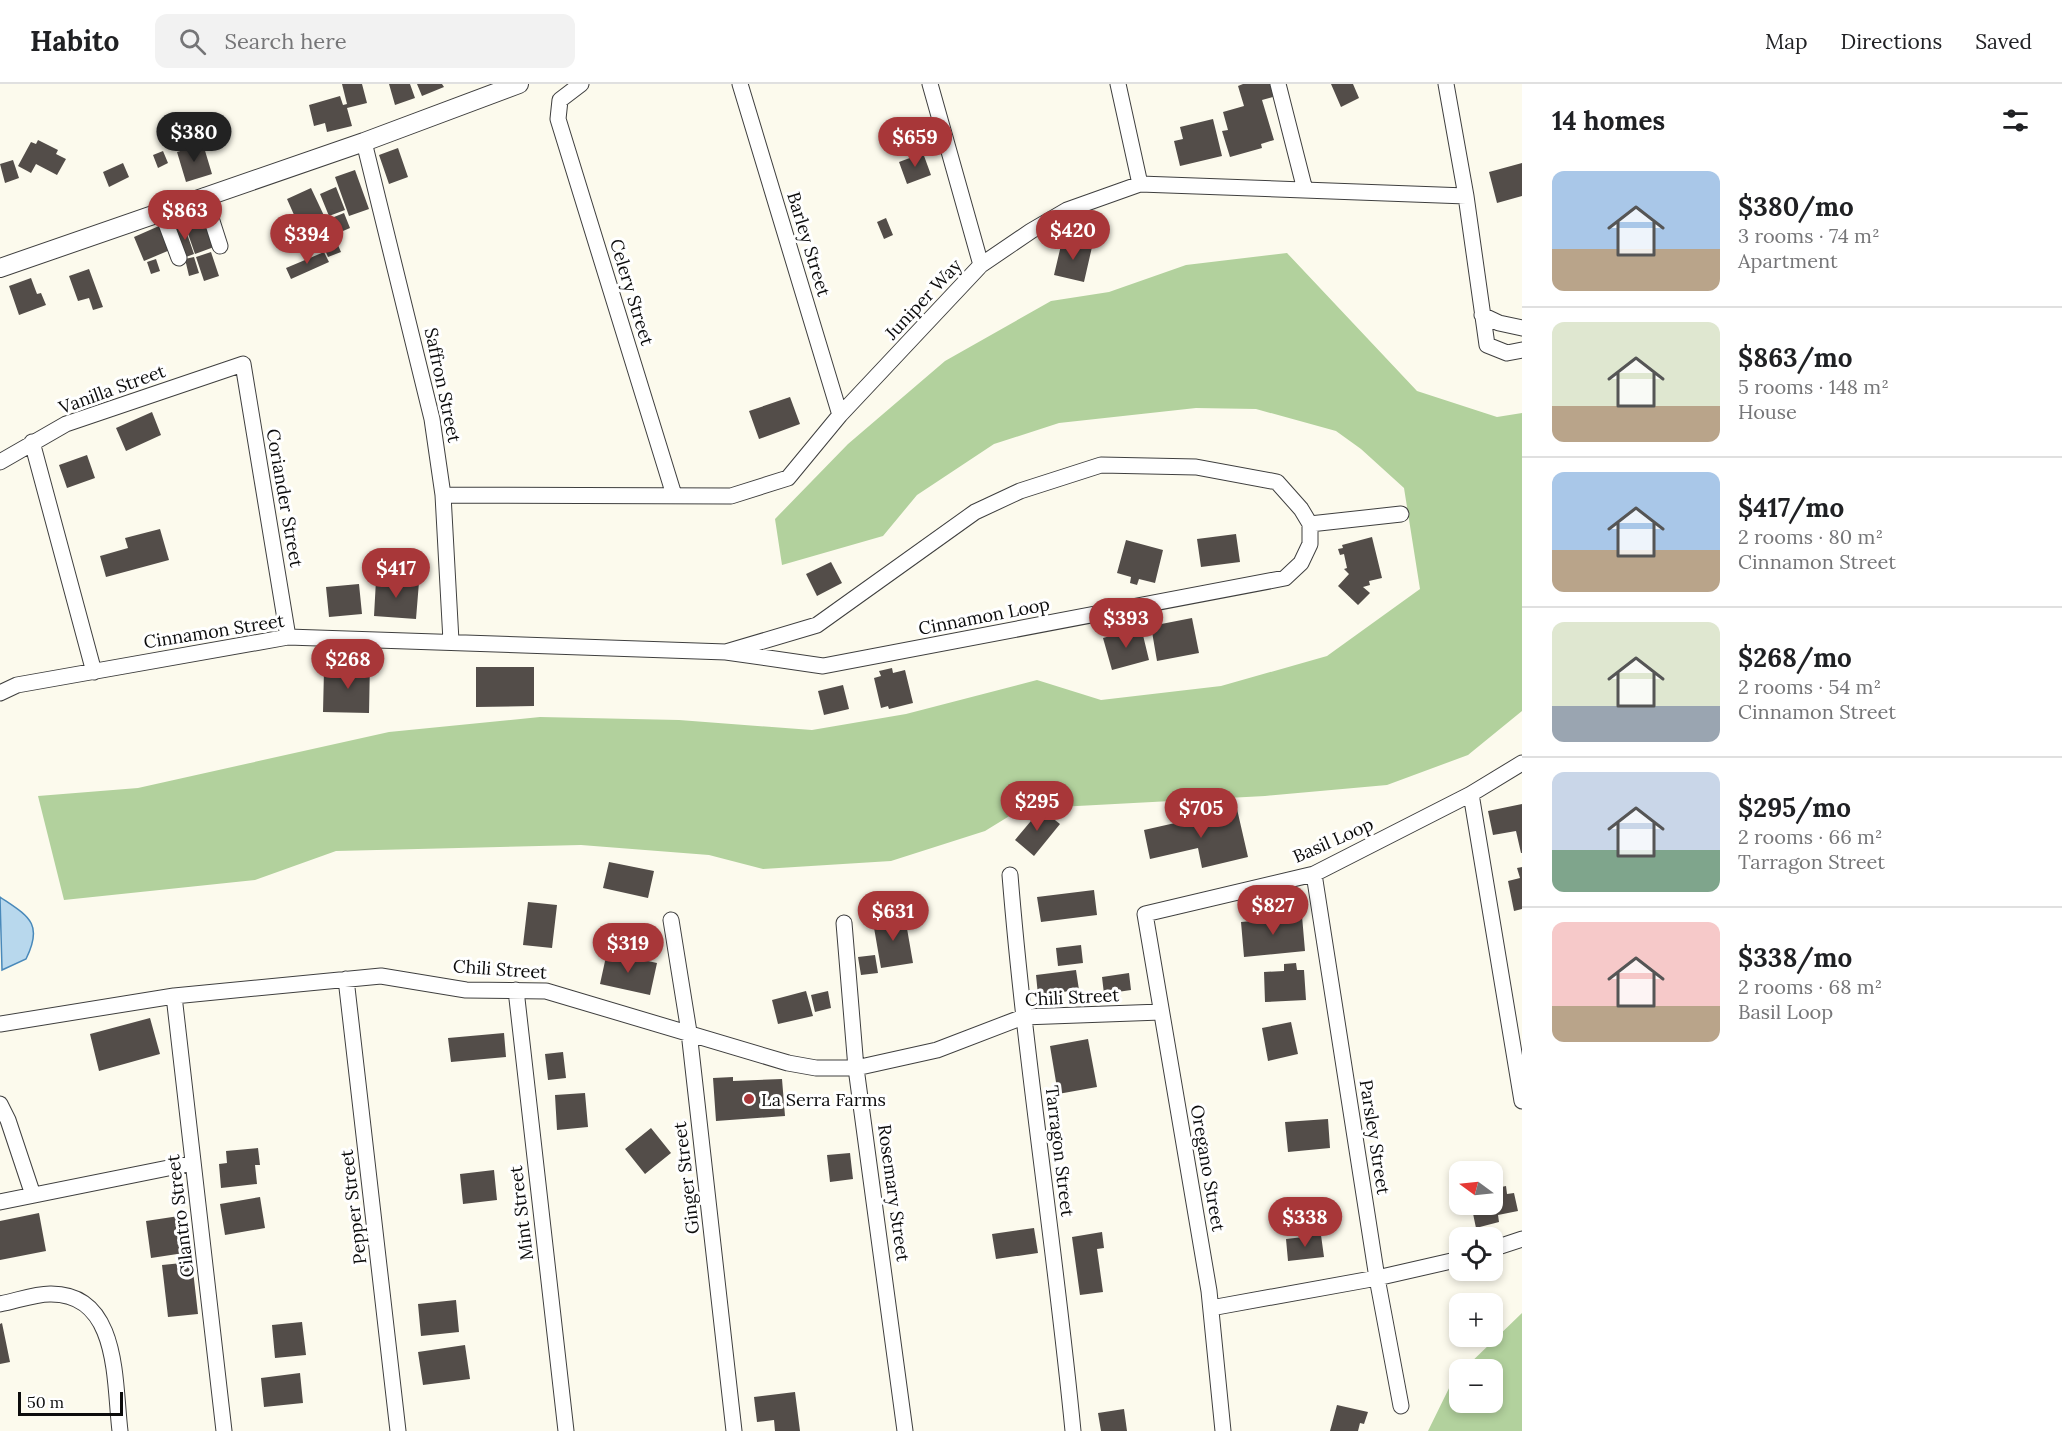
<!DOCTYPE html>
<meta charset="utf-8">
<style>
body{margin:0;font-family:Lora,serif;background:#f2f2f2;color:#202124;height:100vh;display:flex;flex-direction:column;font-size:22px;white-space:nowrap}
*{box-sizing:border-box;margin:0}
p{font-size:20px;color:#757577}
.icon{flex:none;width:33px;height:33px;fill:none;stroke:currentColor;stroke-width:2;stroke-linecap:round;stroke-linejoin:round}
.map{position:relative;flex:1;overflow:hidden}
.panel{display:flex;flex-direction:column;background:#fff;width:540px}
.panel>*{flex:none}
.needle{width:39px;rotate:285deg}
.tools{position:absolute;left:1449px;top:1077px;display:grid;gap:12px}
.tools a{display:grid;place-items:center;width:54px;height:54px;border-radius:12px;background:#fff;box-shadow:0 3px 9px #0003;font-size:30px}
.scale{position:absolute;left:18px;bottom:15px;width:105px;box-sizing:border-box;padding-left:6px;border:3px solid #0c0c0c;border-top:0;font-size:16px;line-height:21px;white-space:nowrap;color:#0c0c0c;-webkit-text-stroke:4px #fff;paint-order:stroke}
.price{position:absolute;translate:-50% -51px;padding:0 14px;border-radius:21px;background:#a83739;color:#fff;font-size:20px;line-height:39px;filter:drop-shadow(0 2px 3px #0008)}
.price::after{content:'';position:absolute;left:50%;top:36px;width:18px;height:14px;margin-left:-9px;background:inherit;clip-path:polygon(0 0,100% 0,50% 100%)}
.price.current{background:#222;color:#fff}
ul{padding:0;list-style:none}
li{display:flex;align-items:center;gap:18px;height:150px;padding:0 30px}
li+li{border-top:2px solid #e0e0e0}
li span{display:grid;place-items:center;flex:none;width:168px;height:120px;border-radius:12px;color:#555}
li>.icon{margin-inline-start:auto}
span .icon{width:72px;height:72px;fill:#fffc;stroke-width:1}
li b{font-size:26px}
h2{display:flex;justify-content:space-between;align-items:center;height:72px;padding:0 30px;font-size:26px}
header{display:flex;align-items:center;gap:36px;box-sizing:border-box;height:84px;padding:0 30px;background:#fff;border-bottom:2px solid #e0e0e0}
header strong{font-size:28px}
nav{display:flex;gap:33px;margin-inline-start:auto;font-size:21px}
.search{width:420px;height:54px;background:#f2f2f2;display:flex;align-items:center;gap:15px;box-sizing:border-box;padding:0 21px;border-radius:12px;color:#757577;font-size:22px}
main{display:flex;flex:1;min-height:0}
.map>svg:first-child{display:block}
.forest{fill:#b2d19d}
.water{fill:#b8d8ed;stroke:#4989ba;stroke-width:1.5}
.building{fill:#534d49}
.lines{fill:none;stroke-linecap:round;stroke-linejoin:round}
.minor-casing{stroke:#3f3f3f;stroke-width:17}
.tertiary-casing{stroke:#3f3f3f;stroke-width:20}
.minor{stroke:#fff;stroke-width:15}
.tertiary{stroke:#fff;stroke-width:18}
.poi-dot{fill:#a83739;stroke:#fff;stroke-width:2}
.labels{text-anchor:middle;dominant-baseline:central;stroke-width:6;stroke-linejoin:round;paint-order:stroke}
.street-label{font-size:18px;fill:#0c0c0c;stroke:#fff}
.poi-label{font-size:18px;fill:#0c0c0c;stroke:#fff;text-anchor:start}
</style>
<header>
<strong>Habito</strong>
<div class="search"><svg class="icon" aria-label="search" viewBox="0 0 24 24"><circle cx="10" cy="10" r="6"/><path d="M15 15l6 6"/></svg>Search here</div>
<nav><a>Map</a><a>Directions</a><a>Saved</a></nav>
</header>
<main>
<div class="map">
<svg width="1522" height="1347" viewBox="0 0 1522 1347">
<rect width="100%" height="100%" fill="#fcfaed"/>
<path class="forest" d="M1287,169L1417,307L1497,333L1522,329V627L1468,671L1387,701L1265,712L1021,725L985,747L891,777L763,785L709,771L581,761L336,767L255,796L64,816L38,712L138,704L389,648L540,633L679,636L812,646L906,630L1037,596L1101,616L1221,602L1327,572L1420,505L1404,404L1361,365L1336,347L1256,325L1196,324L1059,339L994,360L917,411L883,452L782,481L775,435L848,360L945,277L1051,217L1109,208L1186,181Z
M1522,1229V1347H1428L1453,1296L1459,1290L1460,1318H1492V1286L1464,1285Z"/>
<path class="water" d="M0,813C28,832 44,839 26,875L2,886Z"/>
<path class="building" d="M342,0H362L367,19L347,24L352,42L327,48L325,39L314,42L309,21L340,12L343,21L347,20Z
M389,0H410L415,14L395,21Z
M417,0H442L444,3L422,12Z
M1243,0H1270L1273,13L1262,16L1274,56L1261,60L1262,64L1230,73L1222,47L1228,46L1223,28L1244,22L1238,2Z
M1331,0H1353L1359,14L1341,23Z
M1213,35L1222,72L1180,82L1174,57L1183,55L1180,43Z
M38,56L58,66L56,70L66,75L57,91L36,80L31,89L18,82L31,58L36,60Z
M203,60L212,90L186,98L177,68Z
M398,64L408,93L389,100L379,71Z
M163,67L168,79L158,84L153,71Z
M923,69L931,91L907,100L899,78Z
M13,76L19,94L5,99L0,80Z
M123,79L129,93L109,103L103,88Z
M1522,79V112L1497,119L1489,88Z
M355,86L369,125L349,132L335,93Z
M336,103L345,126L329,132L320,110Z
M311,104L327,138L302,149L287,115Z
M344,129L350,144L336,150L329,135Z
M203,131L214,163L195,170L184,138Z
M886,134L893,151L884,155L877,138Z
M184,141L194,170L186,173L176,144Z
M159,142L170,166L144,177L134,153Z
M331,145L341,168L328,173L318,150Z
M1062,157L1092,163L1084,198L1054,191Z
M211,168L219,192L204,197L196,173Z
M324,168L329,178L291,195L286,184Z
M194,173L199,189L189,192L185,175Z
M156,175L160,187L151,190L147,178Z
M89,185L103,223L93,226L89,214L78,217L69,192Z
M31,194L37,210L41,209L46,221L19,231L9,202Z
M790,313L800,340L759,355L749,327Z
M152,328L161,351L126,367L116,344Z
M87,371L95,394L67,404L59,381Z
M160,445L169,476L106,493L100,472L128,464L125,454Z
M1236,450L1240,478L1201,483L1197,455Z
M1372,453L1382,494L1369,497L1370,501L1363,503L1370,509L1358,521L1338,502L1349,490L1344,485L1347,484L1344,470L1340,471L1338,465L1343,464L1342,461Z
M1126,456L1163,466L1155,499L1139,495L1137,501L1130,499L1131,493L1117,489Z
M831,478L842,499L817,512L806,490Z
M376,496L419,498L416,535L374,532Z
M359,500L362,530L329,533L326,503Z
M1192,534L1199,569L1157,577L1151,542Z
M1141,543L1149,576L1112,586L1103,554Z
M355,577L370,578L369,629L323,628L324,586H354Z
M476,583H534V622L476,623Z
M892,584L893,589L905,586L913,619L889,625L888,622L881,624L874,594L881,592L879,587Z
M843,601L849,625L824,631L818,607Z
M1522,720V769H1521L1516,747L1493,751L1488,727Z
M1041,725L1060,740L1034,772L1015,756Z
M1237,725L1248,773L1202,784L1198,764L1150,775L1144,746Z
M609,778L654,787L648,814L603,804Z
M1522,783V825L1514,827L1508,797L1520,794L1517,784Z
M1094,806L1097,831L1041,838L1037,813Z
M528,818L557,821L552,864L523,861Z
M1302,832L1305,867L1244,873L1241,838Z
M905,833L913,879L881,884L873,838Z
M1081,861L1083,879L1058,882L1056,864Z
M607,868L657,879L650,911L600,900Z
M875,871L878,889L861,891L858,873Z
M1296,879L1297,886H1304L1306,916L1265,918L1264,888L1284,887V880Z
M1076,886L1079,906L1038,911L1036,891Z
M1129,889L1131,906L1104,910L1102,893Z
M806,907L813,932L778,940L772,916Z
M828,907L831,924L815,928L811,911Z
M150,934L160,970L99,987L90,950Z
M1291,938L1298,970L1268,977L1262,944Z
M504,949L506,973L451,978L448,954Z
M1088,955L1097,1003L1058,1010L1050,962Z
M563,968L566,994L548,996L545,970Z
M733,993V997L782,995L785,1032L716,1037L713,994Z
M585,1009L588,1043L557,1046L555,1011Z
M1328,1035L1330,1064L1288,1068L1285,1038Z
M651,1044L671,1069L645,1090L625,1065Z
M258,1064L260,1081H255L257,1100L221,1104L219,1080L227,1079L226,1067Z
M850,1069L853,1095L830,1098L827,1071Z
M494,1086L497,1116L463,1120L460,1090Z
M1506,1102L1507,1110L1514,1109L1518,1127L1498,1131L1499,1138L1476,1144L1471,1120H1492V1105Z
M260,1113L265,1144L225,1151L220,1120Z
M39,1129L46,1167L0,1176V1137Z
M179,1132L184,1169L151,1174L146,1137Z
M1034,1144L1038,1169L996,1175L992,1150Z
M1102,1148L1104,1164L1097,1165L1103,1208L1080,1211L1072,1153Z
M1321,1151L1324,1173L1288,1177L1286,1155Z
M192,1178L198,1230L168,1233L162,1181Z
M456,1216L459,1248L421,1252L418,1220Z
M302,1238L306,1271L275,1274L272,1241Z
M2,1239L10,1278L0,1280V1240Z
M465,1261L470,1295L423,1301L418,1268Z
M300,1289L303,1319L264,1323L261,1294Z
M795,1308L800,1347H775L774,1336L757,1338L754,1313Z
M1337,1321L1368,1328L1364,1340L1360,1339L1358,1347H1330Z
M1124,1325L1127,1347H1101L1098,1329Z"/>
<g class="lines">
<g class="minor-casing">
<path id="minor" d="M581,0L560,16L558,35L674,411
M740,0L840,331
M930,0L981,181
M1118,0L1140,100
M1278,0L1305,106
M1446,0L1466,112L1487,261L1507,269L1522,266
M364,58L432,335L443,411L451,557
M204,112L220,162
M161,126L179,174
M1482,231L1499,239L1522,244
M32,358L94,588
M0,378L66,340L243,280L288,553
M443,411L731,412L788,394L840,331L981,181L1031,147L1067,126L1140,100L1466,112
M1310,440L1401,430
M0,609L17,601L288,553L726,568L823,582L1285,494L1301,479L1310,460V440L1301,425L1277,398L1196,383L1101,381L1020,407L975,428L817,541L726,568
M1471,710L1522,1017
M1314,790L1377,1194L1401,1322
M1010,791C1025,977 1055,1161 1073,1347
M671,836L689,948L734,1347
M844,839L856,984L905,1347
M346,895L398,1347
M516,906L566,1347
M174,912L224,1347
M0,940L174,912L381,892L466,906L546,907L788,979L816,984H856L937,966L1023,933L1161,928
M0,1020L8,1036L33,1111
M0,1118L193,1079
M1492,1165L1522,1155
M0,1220C16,1217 34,1210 50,1210C120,1209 114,1299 120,1347
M1211,1224L1377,1194L1460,1175
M1223,1347L1209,1207L1145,830L1314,790L1471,710L1522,679"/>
</g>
<g class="tertiary-casing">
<path id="tertiary" d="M0,184L364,58L519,0"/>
</g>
<use href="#minor" class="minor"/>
<use href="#tertiary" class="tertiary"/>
</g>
<circle class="poi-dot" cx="749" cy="1015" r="6"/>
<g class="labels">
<g class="street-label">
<text transform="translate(809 160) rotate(73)">Barley Street</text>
<text transform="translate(632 208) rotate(73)">Celery Street</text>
<text transform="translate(923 215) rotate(-47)">Juniper Way</text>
<text transform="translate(443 301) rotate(78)">Saffron Street</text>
<text transform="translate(112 305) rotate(-20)">Vanilla Street</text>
<text transform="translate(285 414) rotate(80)">Coriander Street</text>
<text transform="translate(984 532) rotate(-11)">Cinnamon Loop</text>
<text transform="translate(214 547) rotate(-9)">Cinnamon Street</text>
<text transform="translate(1333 756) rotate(-24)">Basil Loop</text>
<text transform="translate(500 885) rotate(4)">Chili Street</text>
<text transform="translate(1072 913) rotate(-3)">Chili Street</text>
<text transform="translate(1375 1053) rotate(81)">Parsley Street</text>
<text transform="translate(1060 1067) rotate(83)">Tarragon Street</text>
<text transform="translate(1208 1084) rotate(80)">Oregano Street</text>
<text transform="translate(686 1094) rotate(-97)">Ginger Street</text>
<text transform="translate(894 1109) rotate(82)">Rosemary Street</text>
<text transform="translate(353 1123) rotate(-97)">Pepper Street</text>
<text transform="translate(521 1129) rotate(-97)">Mint Street</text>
<text transform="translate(180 1132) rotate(-97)">Cilantro Street</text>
</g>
<g class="poi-label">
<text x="761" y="1015">La Serra Farms</text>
</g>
</g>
</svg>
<div class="tools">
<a><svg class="needle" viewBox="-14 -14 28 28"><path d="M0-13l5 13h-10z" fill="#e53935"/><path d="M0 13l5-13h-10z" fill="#757577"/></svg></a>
<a><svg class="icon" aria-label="locate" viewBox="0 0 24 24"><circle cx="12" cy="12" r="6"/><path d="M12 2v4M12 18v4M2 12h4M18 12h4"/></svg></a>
<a>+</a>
<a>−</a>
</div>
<div class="scale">50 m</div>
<b class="price current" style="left:194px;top:79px">$380</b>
<b class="price" style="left:915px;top:84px">$659</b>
<b class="price" style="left:185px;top:157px">$863</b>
<b class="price" style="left:1073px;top:177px">$420</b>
<b class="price" style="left:307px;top:181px">$394</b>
<b class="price" style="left:396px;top:515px">$417</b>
<b class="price" style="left:1126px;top:565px">$393</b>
<b class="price" style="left:348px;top:606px">$268</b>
<b class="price" style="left:1037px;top:748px">$295</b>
<b class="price" style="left:1201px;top:755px">$705</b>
<b class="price" style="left:1273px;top:852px">$827</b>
<b class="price" style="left:893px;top:858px">$631</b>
<b class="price" style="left:628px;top:890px">$319</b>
<b class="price" style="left:1305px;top:1164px">$338</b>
</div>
<section class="panel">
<h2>14 homes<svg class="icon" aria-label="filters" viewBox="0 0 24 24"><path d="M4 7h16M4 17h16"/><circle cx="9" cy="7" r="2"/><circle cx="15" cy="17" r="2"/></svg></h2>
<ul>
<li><span style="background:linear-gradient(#a9c7e8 65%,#b9a48a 0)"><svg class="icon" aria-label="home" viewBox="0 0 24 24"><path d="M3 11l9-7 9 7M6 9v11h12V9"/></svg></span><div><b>$380/mo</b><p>3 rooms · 74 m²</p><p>Apartment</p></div></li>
<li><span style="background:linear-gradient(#dfe7d0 70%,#b9a48a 0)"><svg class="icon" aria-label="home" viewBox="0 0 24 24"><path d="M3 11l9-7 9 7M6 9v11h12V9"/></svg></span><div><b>$863/mo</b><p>5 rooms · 148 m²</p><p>House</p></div></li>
<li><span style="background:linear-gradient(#a9c7e8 65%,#b9a48a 0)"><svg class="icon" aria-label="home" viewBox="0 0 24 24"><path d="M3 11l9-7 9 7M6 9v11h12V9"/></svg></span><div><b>$417/mo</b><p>2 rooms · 80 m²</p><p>Cinnamon Street</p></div></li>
<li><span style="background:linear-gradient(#dfe7d0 70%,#9aa5b1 0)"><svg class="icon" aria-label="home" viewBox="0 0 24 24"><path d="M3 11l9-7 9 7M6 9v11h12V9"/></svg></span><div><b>$268/mo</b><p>2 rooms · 54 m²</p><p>Cinnamon Street</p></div></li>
<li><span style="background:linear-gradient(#c9d6e8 65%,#7fa58c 0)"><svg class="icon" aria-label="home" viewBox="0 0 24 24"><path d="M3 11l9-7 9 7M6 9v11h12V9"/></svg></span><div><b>$295/mo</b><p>2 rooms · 66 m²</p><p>Tarragon Street</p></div></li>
<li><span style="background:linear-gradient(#f6c9c9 70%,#b9a48a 0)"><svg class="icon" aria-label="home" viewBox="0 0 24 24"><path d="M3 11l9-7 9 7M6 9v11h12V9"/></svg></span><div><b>$338/mo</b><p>2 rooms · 68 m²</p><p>Basil Loop</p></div></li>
</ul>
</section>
</main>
